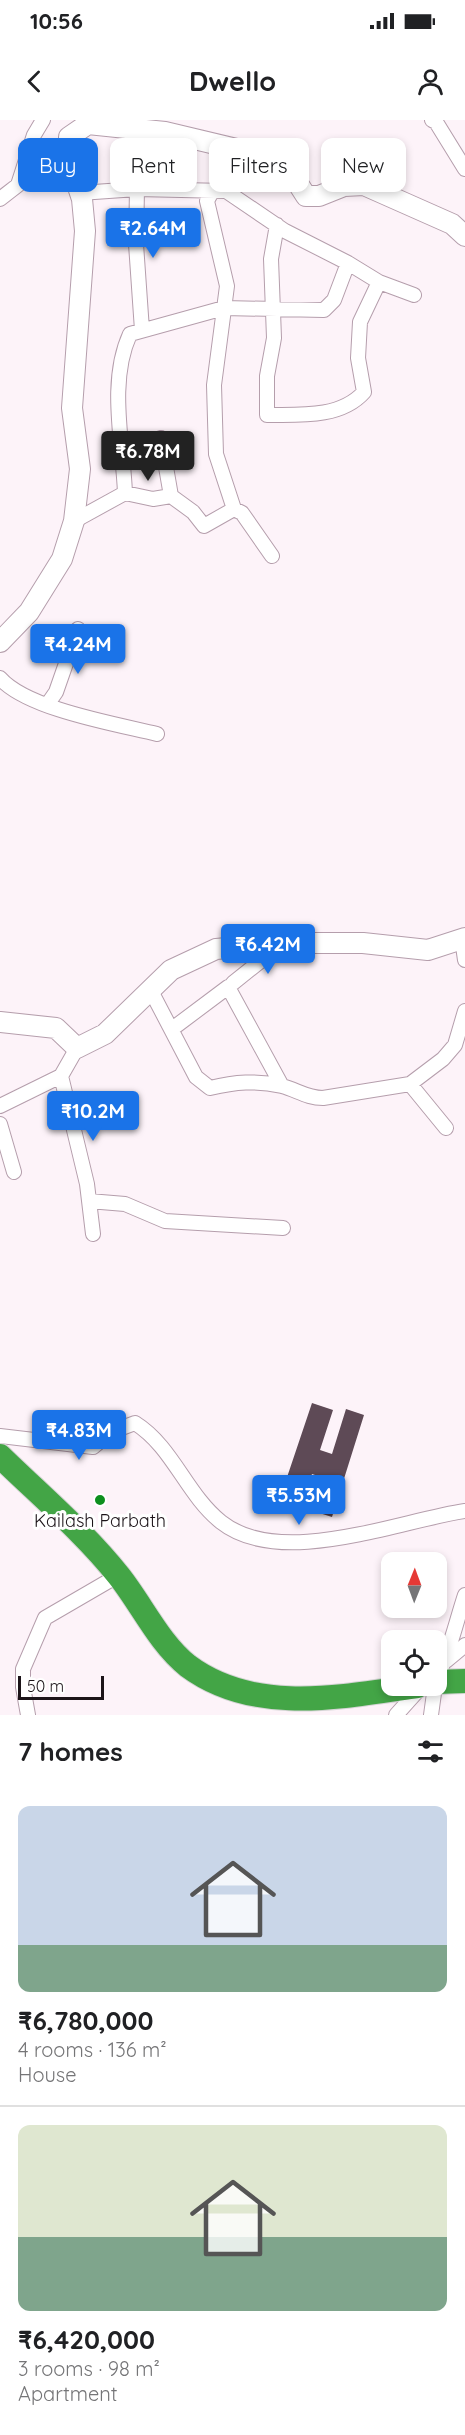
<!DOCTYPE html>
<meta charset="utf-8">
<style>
body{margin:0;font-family:Quicksand,sans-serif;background:#f2f2f2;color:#202124;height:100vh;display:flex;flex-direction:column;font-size:22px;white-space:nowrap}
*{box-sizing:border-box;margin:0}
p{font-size:20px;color:#757577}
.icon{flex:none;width:33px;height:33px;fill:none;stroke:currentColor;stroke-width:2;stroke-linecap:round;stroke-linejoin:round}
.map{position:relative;height:1595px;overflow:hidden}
.sheet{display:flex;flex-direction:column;background:#fff;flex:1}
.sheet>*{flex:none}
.hud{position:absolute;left:18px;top:18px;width:429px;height:54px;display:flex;gap:12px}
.needle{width:39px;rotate:1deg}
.buttons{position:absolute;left:381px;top:1432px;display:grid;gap:12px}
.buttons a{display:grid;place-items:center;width:66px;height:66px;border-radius:12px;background:#fff;box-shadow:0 3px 9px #0003;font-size:30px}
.scale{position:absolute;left:18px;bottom:15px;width:86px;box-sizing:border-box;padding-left:6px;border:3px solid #1c1419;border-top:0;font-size:16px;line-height:21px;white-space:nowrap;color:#1c1419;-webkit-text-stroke:4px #fff;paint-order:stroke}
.price{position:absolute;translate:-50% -51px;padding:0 14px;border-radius:6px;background:#1a73e8;color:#fff;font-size:20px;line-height:39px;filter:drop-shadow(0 2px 3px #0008)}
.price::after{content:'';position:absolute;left:50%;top:36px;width:18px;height:14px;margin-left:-9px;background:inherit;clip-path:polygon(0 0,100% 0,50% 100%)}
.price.current{background:#222;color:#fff}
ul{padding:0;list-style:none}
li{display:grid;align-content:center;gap:12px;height:318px;padding:0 18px}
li+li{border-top:2px solid #e0e0e0}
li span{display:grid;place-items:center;height:186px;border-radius:12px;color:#555}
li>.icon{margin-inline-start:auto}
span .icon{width:108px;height:108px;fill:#fffc;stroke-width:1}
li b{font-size:26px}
h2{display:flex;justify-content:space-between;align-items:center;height:72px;padding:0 18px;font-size:26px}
.pill{padding:0 21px;border-radius:12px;background:#fff;box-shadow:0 3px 9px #0003;font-size:21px;line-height:54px}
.pill.current{background:#1a73e8;color:#fff}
.status{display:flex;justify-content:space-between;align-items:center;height:42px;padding:0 30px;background:#fff;direction:ltr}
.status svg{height:16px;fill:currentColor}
header{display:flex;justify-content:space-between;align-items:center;height:78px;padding:0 18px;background:#fff;font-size:27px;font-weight:700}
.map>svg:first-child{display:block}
.building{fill:#5e4a56}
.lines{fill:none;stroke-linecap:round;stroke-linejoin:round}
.street-casing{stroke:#b59eac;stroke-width:16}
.secondary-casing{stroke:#b59eac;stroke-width:22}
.highway-casing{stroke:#d6d5d6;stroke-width:26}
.street{stroke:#fff;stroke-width:14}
.secondary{stroke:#fff;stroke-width:20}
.highway{stroke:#43a546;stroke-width:24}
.poi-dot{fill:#0d8f1e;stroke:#fff;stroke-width:2}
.labels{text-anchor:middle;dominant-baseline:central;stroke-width:6;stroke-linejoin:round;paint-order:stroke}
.poi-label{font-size:18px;fill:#1c1419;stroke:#fff}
</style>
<div class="status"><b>10:56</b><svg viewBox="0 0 49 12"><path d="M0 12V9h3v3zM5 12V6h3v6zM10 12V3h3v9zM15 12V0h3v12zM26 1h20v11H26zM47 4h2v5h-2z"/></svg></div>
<header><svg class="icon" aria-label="back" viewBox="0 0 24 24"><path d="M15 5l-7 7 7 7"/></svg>Dwello<svg class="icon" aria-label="person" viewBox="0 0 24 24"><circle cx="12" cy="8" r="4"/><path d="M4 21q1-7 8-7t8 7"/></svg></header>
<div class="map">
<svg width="465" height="1595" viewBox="0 0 465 1595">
<rect width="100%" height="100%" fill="#fdf3f9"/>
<path class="building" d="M312,1283L333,1290L320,1330L332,1334L346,1289L364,1295L332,1397L313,1391L324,1358L312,1354L300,1389L279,1381Z"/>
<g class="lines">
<g class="street-casing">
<path id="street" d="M432,0L436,2L465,49
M137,69L136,124L142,210
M213,70L207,81L227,166L214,265L216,334L234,389L242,393L272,436
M80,73L137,69L226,71L285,111L348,143L379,162L414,175
M0,79L18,65L34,15L43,0
M277,105L271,139L274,218L267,256V295C300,295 341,298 364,272L358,238L360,202L379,162
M161,318L171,376L193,392L204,406L234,389
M125,373L153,379L171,376
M74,401L125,373C123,322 108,262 130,214L224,188L324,190L334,180L348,143
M0,558C27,589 116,604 157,614
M47,585L56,572L78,509
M462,819L465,840
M233,863L283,823
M150,869L196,957L210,968C235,962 256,960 282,966C297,970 307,978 323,978L410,964L443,939L455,925L465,891
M172,909L228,867L282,966
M77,928L61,956L87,1064L93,1114
M410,964L446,1008
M0,986L61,956
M0,1004L14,1052
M89,1081L125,1084L165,1101L283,1108
M0,1316L93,1327L111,1312L135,1303C173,1327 186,1374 221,1402C280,1449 398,1401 465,1391
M446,1541L465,1525
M436,1559C449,1535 456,1502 465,1475
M28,1595L23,1567V1549L45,1498L119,1455
M396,1595L422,1566
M431,1595L435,1566"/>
</g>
<g class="secondary-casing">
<path id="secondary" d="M0,522L29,492L62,439L74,401L80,349L72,288L85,111L82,79L70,43L69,17L88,4L165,12L270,37L290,51L306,76H319L344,66L364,65L452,104L465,116
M0,902L56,908L77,928L105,914L171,850L216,829L283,823H363L428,830L465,818"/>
</g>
<g class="highway-casing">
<path id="highway" d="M0,1336C40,1375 84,1412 119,1456C142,1485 159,1523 188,1546C254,1595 341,1577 417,1566
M436,1562L465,1561"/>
</g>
<use href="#street" class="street"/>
<use href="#secondary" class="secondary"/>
<use href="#highway" class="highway"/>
</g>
<circle class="poi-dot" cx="100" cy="1380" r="6"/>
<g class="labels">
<g class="poi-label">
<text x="100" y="1400">Kailash Parbath</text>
</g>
</g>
</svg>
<div class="buttons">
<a><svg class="needle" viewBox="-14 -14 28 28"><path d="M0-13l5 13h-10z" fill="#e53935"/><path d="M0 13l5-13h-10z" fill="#757577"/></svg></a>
<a><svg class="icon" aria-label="locate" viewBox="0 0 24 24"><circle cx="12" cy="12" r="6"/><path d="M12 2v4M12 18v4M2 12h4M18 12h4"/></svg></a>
</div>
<div class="scale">50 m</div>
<b class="price" style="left:153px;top:139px">₹2.64M</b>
<b class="price current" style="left:148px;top:362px">₹6.78M</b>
<b class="price" style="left:78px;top:555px">₹4.24M</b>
<b class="price" style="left:268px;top:855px">₹6.42M</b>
<b class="price" style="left:93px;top:1022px">₹10.2M</b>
<b class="price" style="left:79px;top:1341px">₹4.83M</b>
<b class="price" style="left:299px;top:1406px">₹5.53M</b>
<div class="hud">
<a class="pill current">Buy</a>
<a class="pill">Rent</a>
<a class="pill">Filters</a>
<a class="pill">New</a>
</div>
</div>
<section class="sheet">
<h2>7 homes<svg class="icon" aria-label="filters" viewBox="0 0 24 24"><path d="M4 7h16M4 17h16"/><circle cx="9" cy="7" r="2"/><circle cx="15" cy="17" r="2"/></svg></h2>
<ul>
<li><span style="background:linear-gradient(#c9d6e8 75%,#7fa58c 0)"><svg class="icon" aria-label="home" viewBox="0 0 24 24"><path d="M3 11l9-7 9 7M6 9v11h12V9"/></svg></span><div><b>₹6,780,000</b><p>4 rooms · 136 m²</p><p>House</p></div></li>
<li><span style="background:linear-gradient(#dfe7d0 60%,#7fa58c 0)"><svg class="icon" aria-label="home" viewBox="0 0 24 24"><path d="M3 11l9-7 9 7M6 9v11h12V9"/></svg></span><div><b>₹6,420,000</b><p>3 rooms · 98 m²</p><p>Apartment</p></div></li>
</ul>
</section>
